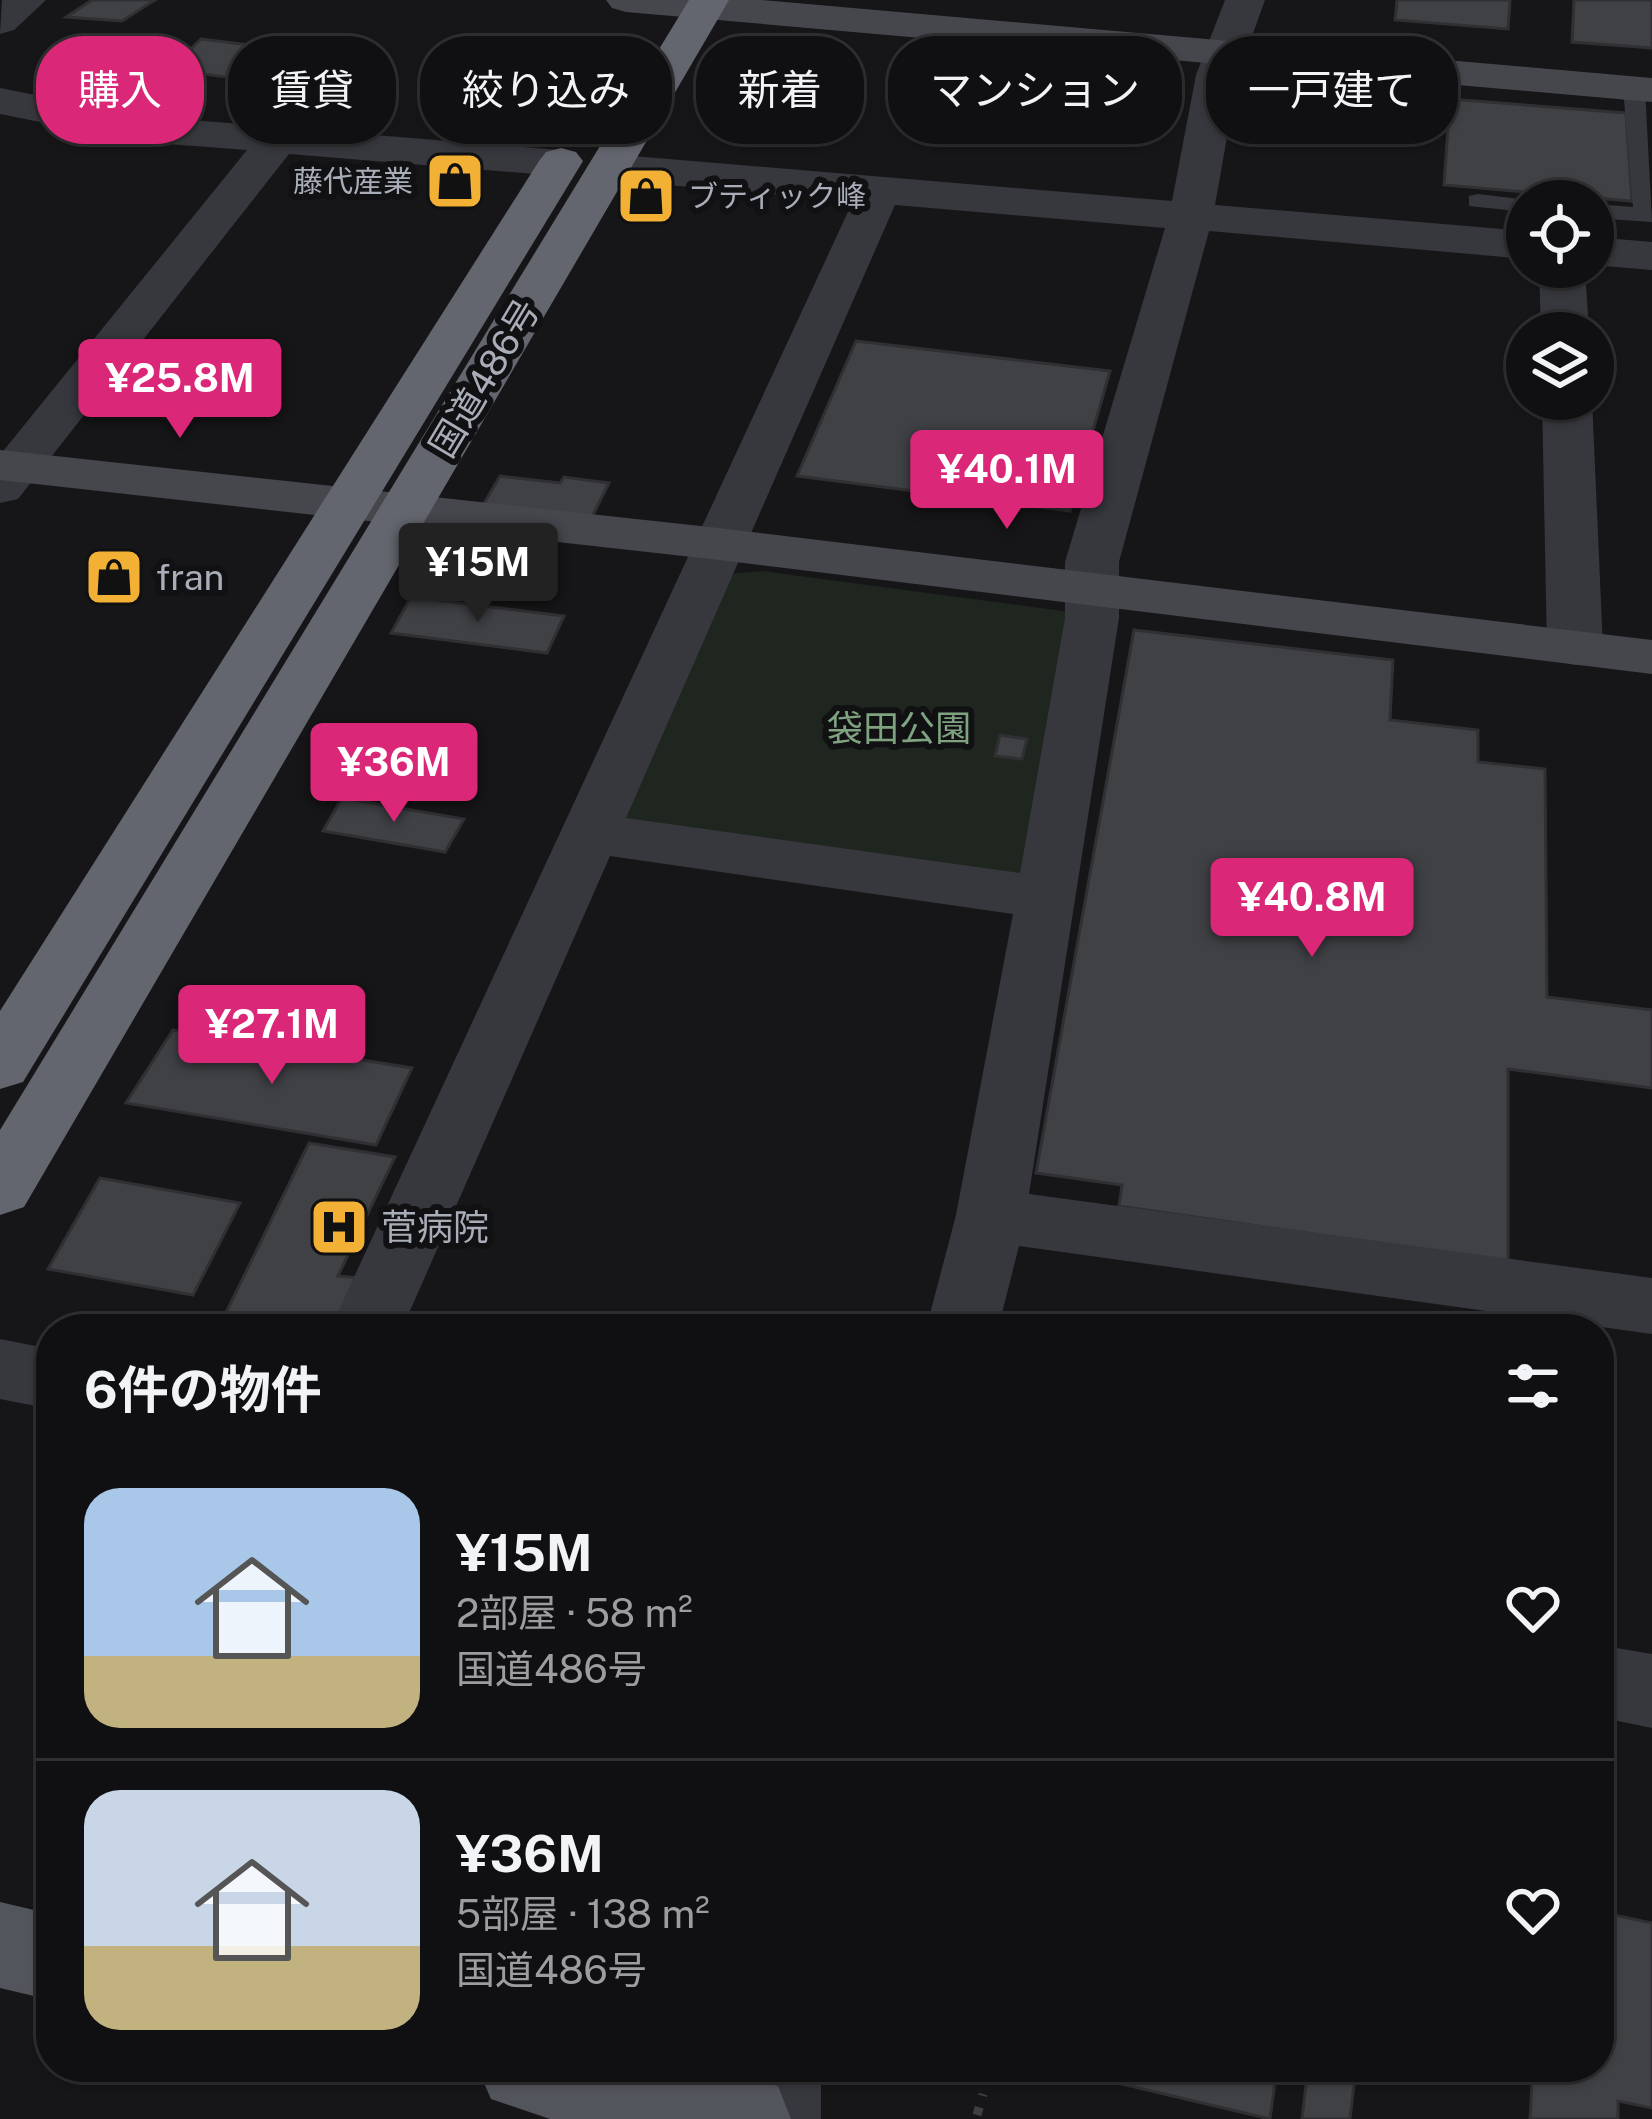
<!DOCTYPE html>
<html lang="ja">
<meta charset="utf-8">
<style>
body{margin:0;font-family:"Public Sans","Noto Sans JP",sans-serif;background:#1e1e20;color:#f1f3f6;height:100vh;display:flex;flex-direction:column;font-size:45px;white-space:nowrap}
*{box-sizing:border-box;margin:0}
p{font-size:39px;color:#9c9d9f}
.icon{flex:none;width:66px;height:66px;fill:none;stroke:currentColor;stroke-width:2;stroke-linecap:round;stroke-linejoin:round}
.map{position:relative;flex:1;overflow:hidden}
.panel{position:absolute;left:36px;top:1314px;width:1578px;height:768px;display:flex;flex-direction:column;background:#101012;border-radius:48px;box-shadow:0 3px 9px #0004,0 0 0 3px #303032}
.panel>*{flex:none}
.banner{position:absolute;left:36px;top:36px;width:1581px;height:108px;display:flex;gap:24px}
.buttons{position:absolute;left:1506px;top:180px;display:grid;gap:24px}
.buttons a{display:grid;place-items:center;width:108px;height:108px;border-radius:50%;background:#101012;box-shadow:0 3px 9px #0004,0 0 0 3px #303032;font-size:60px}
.price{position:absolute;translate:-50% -102px;padding:0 27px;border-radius:12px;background:#db2777;color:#fff;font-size:39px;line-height:78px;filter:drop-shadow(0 3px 6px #0008)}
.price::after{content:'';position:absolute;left:50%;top:72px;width:36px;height:27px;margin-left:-18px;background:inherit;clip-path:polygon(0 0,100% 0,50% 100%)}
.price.selected{background:#222;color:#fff}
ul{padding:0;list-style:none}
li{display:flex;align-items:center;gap:36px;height:300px;padding:0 48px}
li+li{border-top:3px solid #303032}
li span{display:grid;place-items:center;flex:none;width:336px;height:240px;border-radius:36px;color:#555}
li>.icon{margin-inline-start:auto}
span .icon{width:144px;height:144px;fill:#fffc;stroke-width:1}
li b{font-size:51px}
h2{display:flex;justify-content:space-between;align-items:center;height:144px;padding:0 48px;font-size:51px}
.tag{padding:0 42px;border-radius:48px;background:#101012;box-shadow:0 3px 9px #0004,0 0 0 3px #303032;font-size:42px;line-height:108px}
.tag.selected{background:#db2777;color:#fff}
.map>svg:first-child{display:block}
.green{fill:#1e261f}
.building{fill:#404145;stroke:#303034;stroke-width:3}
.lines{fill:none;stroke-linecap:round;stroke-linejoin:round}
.path{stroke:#3d3f44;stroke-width:9;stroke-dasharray:8 12;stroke-linecap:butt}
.lane{fill:#37383d;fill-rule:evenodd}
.street{fill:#37383d;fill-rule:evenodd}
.secondary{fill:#45474d;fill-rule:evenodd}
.primary{fill:#53555c;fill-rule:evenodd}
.highway{fill:#63666e;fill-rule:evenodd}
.labels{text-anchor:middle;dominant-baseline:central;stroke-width:12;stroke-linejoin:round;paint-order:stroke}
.far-poi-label{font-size:30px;fill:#a8adb8;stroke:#111113;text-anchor:end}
.street-label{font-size:36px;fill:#a8adb8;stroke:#111113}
.poi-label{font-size:36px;fill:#a8adb8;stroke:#111113;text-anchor:start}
.park-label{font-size:36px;fill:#7fa381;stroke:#111113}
</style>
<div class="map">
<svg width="1652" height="2119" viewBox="0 0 1652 2119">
<rect width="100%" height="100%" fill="#161618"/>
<path class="green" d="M762,571L1071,612L1029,870L1010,881L622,823L728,574Z"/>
<path class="building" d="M92,0H155L122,21L66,17Z
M1397,0H1510L1508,29L1395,20Z
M1574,0H1652V48L1572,42Z
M201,39L258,46L227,77L169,70Z
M1249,79L1316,85L1308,126L1240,120Z
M1450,99L1626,113L1632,201L1444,185Z
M856,341L1110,371L1070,511L797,476Z
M500,476L560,483L564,477L609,483L591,519L483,505Z
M411,597L564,616L547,653L391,633Z
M1134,630L1393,660L1390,720L1478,730V762L1545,769L1547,997L1652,1010V1088L1508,1069V1275L1430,1251L1119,1206L1122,1185L1036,1173Z
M1000,735L1027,739L1022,759L995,756Z
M342,798L464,819L445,852L323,831Z
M173,1030L412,1068L376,1145L126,1103Z
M309,1143L395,1157L338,1276L360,1278L338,1322L319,1318L314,1329H218Z
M100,1178L240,1203L193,1295L48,1269Z
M1599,1912L1652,1923V2108L1618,2101V2119H1530L1533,2067H1599Z
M1050,2067H1277L1270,2119Z
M1308,2067H1356L1350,2119H1302Z"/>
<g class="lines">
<path class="path" d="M977,2115L983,2094"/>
<path class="lane" d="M1634,81L1645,88L1652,222L1593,218V204L1633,207L1623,88Z
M1478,194L1536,201H1527V212L1469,206V196Z"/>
<path class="street" d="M46,0L14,30L0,34L2,0Z
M1225,0H1265L1238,75L1215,205L1527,231V259L1209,231L1119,562V618L1029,1194L1652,1278V1334L1019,1246L998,1329H926L956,1215L1013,914L610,856L402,1329H330L853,201L609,180L594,176L587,167L594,158L609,154L1172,201L1196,75ZM895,205L1165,228L1065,562V618L1020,873L626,818Z
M0,88L141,116L560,150L575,154L582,163L575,172L560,176L289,154L18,499L0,503V455L247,150L141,142L0,114Z
M1593,237L1652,242V270L1593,265Z
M1539,267H1585L1589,333H1541Z
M1542,399H1592L1603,648L1595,660L1575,665L1555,660L1547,648Z
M0,1339L51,1349V1409L0,1399Z
M1599,1645L1652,1654V1728L1599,1717Z
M729,2067H821V2119H729Z"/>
<path class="secondary" d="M606,0H761L1652,78V102L626,12L612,8Z
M0,450L719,528L1652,640V674L719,560L0,480Z"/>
<path class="primary" d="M0,1902L51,1914V2000L0,1988Z
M477,2067H721L778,2086L791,2119H550L491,2099Z"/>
<path class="highway" d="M689,0H729L24,1207L0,1215V1130Z
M561,148L576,152L583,161L23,1082L0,1089V1011L539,161L546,152Z"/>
</g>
<defs>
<g id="shop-square" transform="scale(3)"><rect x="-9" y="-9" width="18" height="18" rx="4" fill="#f2b134" stroke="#111113"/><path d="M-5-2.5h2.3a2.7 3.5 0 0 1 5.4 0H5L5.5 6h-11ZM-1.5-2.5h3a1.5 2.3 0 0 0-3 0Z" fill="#111"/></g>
<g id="hospital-square" transform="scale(3)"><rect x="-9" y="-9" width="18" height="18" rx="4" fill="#f2b134" stroke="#111113"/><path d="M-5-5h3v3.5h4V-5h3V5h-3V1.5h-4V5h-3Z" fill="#111"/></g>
</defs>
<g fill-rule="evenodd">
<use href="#shop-square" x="455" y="181"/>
<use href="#shop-square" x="646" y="196"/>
<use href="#shop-square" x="114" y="577"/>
<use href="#hospital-square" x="339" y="1227"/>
</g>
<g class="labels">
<g class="far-poi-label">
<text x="413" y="181">藤代産業</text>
<text x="688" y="196" text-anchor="start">ブティック峰</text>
</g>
<g class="street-label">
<text transform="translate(484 378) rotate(-59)">国道486号</text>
</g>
<g class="poi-label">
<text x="156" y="577">fran</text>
<text x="381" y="1227">菅病院</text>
</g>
<g class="park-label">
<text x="899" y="728">袋田公園</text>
</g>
</g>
</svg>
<div class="buttons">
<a><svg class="icon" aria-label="locate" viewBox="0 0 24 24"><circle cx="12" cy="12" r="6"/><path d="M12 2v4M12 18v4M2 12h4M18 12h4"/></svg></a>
<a><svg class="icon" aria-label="layers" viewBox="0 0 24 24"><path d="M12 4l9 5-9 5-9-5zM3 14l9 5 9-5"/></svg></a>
</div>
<b class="price" style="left:180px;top:441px">¥25.8M</b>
<b class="price" style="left:1007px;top:532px">¥40.1M</b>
<b class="price selected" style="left:478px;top:625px">¥15M</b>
<b class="price" style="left:394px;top:825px">¥36M</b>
<b class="price" style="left:1312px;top:960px">¥40.8M</b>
<b class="price" style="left:272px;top:1087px">¥27.1M</b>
<div class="banner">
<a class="tag selected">購入</a>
<a class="tag">賃貸</a>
<a class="tag">絞り込み</a>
<a class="tag">新着</a>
<a class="tag">マンション</a>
<a class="tag">一戸建て</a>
</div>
<section class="panel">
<h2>6件の物件<svg class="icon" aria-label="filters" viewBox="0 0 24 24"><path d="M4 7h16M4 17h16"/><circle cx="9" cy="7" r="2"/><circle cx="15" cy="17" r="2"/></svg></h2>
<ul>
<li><span style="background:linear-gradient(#a9c7e8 70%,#c2b280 0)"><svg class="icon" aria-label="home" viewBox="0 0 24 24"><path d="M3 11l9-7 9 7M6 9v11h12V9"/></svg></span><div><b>¥15M</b><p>2部屋 · 58 m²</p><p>国道486号</p></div><svg class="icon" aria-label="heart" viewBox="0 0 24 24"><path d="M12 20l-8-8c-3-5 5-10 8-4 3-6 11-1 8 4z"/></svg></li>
<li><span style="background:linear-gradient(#c9d6e8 65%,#c2b280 0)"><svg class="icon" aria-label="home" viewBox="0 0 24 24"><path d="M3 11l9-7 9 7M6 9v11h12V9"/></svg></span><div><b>¥36M</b><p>5部屋 · 138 m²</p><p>国道486号</p></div><svg class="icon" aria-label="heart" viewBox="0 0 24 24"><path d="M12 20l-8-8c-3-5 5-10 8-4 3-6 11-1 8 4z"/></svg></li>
</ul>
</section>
</div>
